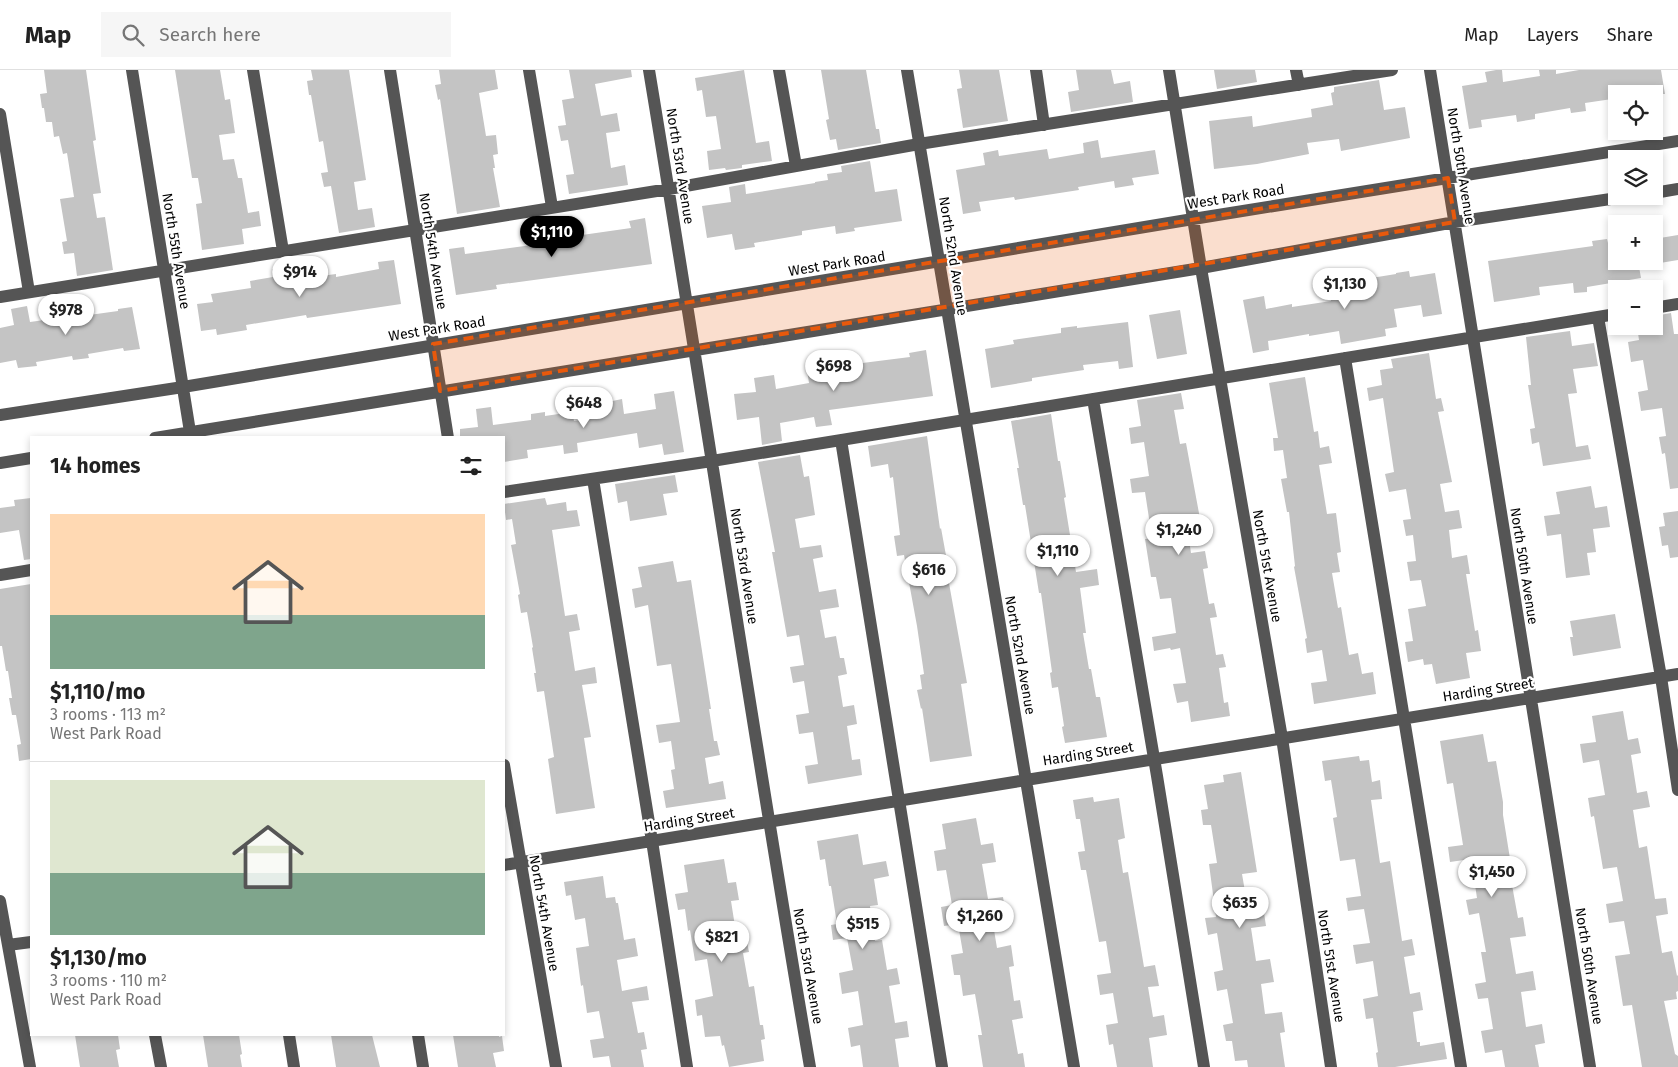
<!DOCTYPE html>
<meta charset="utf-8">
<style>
body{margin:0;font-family:"Fira Sans",sans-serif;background:#f6f6f6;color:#222;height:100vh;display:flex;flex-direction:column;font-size:19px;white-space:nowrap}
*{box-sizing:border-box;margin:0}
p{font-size:16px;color:#767676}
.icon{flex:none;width:28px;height:28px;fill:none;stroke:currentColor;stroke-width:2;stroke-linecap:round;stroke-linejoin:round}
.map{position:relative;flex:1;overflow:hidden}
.panel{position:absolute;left:30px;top:366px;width:475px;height:600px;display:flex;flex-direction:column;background:#fff;border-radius:0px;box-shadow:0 2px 8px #0003}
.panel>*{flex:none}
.buttons{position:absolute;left:1608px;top:15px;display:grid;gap:10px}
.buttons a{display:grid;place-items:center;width:55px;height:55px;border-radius:0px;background:#fff;box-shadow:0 2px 8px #0003;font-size:25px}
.price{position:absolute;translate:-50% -42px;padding:0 11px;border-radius:18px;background:#fff;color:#222;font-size:16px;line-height:32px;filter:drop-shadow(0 1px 2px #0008)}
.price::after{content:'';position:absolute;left:50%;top:30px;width:15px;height:11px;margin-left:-8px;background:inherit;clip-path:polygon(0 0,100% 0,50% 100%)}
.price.on{background:#000;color:#fff}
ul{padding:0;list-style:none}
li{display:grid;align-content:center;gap:10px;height:265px;padding:0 20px}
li+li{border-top:1px solid #e0e0e0}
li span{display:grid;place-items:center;height:155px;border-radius:0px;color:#555}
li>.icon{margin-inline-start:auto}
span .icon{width:90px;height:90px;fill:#fffc;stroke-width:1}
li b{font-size:21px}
h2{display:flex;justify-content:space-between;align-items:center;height:60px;padding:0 20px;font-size:21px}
header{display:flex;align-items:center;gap:30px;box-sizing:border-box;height:70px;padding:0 25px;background:#fff;border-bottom:1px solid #e0e0e0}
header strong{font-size:24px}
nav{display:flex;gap:28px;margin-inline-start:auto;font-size:18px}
.search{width:350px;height:45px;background:#f6f6f6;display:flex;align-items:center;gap:12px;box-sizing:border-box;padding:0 18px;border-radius:0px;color:#767676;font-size:19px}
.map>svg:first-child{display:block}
.building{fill:#c4c4c4}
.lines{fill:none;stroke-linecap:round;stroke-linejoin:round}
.minor{stroke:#555;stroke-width:12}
.marked{fill:#e8590c;fill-opacity:0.2;stroke:#e8590c;stroke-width:4;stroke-dasharray:10 6;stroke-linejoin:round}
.labels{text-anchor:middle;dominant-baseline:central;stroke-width:4.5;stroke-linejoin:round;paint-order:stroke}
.street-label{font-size:14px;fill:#000;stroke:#fff}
</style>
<header>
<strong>Map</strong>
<div class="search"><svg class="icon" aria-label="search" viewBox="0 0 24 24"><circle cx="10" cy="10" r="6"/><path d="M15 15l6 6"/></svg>Search here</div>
<nav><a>Map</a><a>Layers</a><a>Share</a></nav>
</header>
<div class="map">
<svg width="1678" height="997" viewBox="0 0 1678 997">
<rect width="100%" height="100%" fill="#fff"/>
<path class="building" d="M44,0H86L96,70L93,71L101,123L93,124L97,148L105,147L113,200L77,206L74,183L64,184L62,172L67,171L60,129L74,127L67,83L63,84L59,66L54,67L52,52H46L44,38H42L40,24L47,23Z
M175,0H220L225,30L230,29L235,63L219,65L223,90L234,89L238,108H242L248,143L259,141L261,156L242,159L244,174L202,180L196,134L202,133L198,108H192Z
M311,0H349L366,110L354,112L358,140L372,138L375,157L339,163L331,116L324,117L321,103L328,102L323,71L319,72L311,25H309L307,11L313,10Z
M439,0H495L498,19L479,23L486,66L496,65L498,84L493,85L495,98H493L500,137L457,144L440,29L438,30L435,15L441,14Z
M569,0H631L632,7L595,14L601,46L617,43L620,61L606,63L611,98L625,95L628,115L569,124L566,105L574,104L568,70L561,71L558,56L566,55L562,30L574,28Z
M744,0L756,73L769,71L772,91L742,95V98L726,100L725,98L709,100L707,81L721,79L716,46L706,47L702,20L697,21L695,8Z
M821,0H866L876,59H879L881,73L838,80L836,69L830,70L826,50L829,49Z
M959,0H999L1008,51L963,58L957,19L962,18Z
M1076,0H1111L1114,14L1130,11L1133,32L1071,42L1068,22L1079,20Z
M1214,0H1255L1257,12L1217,19Z
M1496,0H1502L1503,12L1540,6L1539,0H1556V4L1579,0H1661L1665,24H1611L1612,29L1585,33L1586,41L1571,43L1570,38L1535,44V49L1517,52L1516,45L1481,50L1482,57L1469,59L1462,16L1487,12L1485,2Z
M1379,10L1384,40L1405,37L1410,68L1341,81L1339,69L1307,73L1309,84L1257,94L1214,99L1209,51L1252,46L1253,57L1312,47L1311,39L1333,35L1331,23L1334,22V17Z
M1098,70L1101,88L1155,80L1159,104L1132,108L1134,115L1115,118L1114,111L1078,117L1079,120L1015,130L1014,127L979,132L981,141L963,144L956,100L985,95L983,83L998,80L999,86L1047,79L1049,89L1084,83L1083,73Z
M870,91L875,122L897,119L902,151L854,158L855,161L836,164L835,156L802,161V165L754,173L755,177L735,180L732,164L707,168L702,136L731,132L729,117L745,114L746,124L815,113V112L828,110L827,104L842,102L841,96Z
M645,148L652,194L496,215L497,219L456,225L449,179L464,177L465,184L554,172L551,152L565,149L568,167L631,158L629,151Z
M1678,165V190L1654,194V169Z
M1607,169L1608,173L1616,172V191H1638L1641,208L1587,217V222L1574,223L1573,213L1539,217L1540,225L1494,232L1488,191L1593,176L1592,171Z
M394,190L401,234L307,248L306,245L246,255L247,260L217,265L216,259L201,261L197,234L213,232L211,224L251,218L250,211L273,207L272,199L287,196L290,210L336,204V207L379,199L378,192Z
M1409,201L1410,207L1435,203L1442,244L1423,247L1421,235L1394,239L1397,257L1385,259L1386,266L1341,274L1339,261L1309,266V264L1268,271L1269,280L1253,283L1243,230L1264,226L1266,239L1292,234V237L1331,231L1328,215L1396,204V203Z
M27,236L30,252L66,247V244L82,242V246L118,241V239L132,237L140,279L124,281L123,278L88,284L89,288L73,290L72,286L36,292L37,296L18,298L16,290L0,293V258L14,255L11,239Z
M1180,240L1187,284L1157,289L1149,245Z
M1671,243L1674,264H1678V418L1670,419L1665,383L1662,384L1659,367L1666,366L1662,338L1641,341L1638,322L1648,320L1643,290L1631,292L1628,272L1639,270L1637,256H1654V246Z
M1128,252L1133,297L1119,299L1118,291L1083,295L1084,300L1032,308V311L991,318L985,279L1014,274L1013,270L1061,263V258L1077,256V258Z
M1570,261L1572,276L1594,273L1598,296L1573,299L1577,323L1568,324L1576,377L1588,375L1591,389L1543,396L1539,372L1532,374L1530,359L1535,358L1528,315H1531L1526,267Z
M926,280L933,326L829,340L832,355L816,357L814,347L780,353L782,371L762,375L759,347L737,350L734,324L756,322L754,308L774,305L776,319L809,313L807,300L910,287L909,283Z
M1429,283L1436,329L1441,328L1444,341L1438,342L1452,412L1440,414L1445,442L1459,440L1462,458L1449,460L1452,488L1467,485L1470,504H1466L1475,561L1478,560L1481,581L1466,583L1470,608L1436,614L1432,594L1424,595L1423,589L1408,592L1405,572L1413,571L1408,539L1426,536L1421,510L1410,511L1407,492L1416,491L1413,465L1406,466L1403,450L1411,449L1406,419L1389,422L1385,404L1394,402L1383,328L1369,331L1367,318L1382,315L1380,300L1393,298L1391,289Z
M1305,307L1314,362L1318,361L1320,378L1329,376L1332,393L1319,395L1327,444L1336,443L1341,482L1337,483L1340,502L1332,503L1338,538L1341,537L1349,585L1358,583L1362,604L1373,602L1376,624L1314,634L1311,613L1327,611L1322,580L1307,583L1305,569L1307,568L1294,497L1295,496L1289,442H1287L1281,409L1287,408L1283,380L1274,381L1273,368H1278L1269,313Z
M674,321L684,382L664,385L662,374L639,378L637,363L577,373L578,382L564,384L563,375L527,380L528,388L504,392V368H460V359L478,357L476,339L491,337L493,355L531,350V344L545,342V346L572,342L574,351L605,346L603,333L622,329L624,344L656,339L654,324Z
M1181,323L1184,339L1174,340L1180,374L1186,373L1201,454L1187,456L1191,483L1205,481L1208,498L1203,499L1209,534L1214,533L1217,547L1210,548L1216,585L1223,584L1226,597L1219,598L1224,633L1228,632L1230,646L1191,652L1188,631L1177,633L1173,614L1186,613L1180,578L1171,580L1170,578L1154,581L1152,567L1176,563L1171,528L1160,529L1156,507H1151L1145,469L1152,468L1145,422L1132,423L1130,409L1149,406L1144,372L1131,374L1129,358L1141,356L1137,330Z
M1051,344L1058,391H1060L1066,427L1064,428L1076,502L1097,499L1099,515L1080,518L1086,563H1083L1089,599H1091L1096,627H1100L1107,667L1065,673L1062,657L1064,656L1058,617L1052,618L1050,603L1052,602L1041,523H1039L1025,435H1023L1017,398H1019L1011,351Z
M927,366L940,459L941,458L947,491H945L967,613L961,614L972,686L930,692L922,638L921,639L917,620L922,619L920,605L924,604L917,556L904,485L897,486L894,466L900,465L893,407L890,408L888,394L871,397L868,376Z
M800,385L804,407L809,406L815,445L795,449L800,478L821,475L823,487L813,489L819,522L836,519L839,537L820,540L825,568L836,566L840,588H844L847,604L838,606L843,637L854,635L857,654L847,656L852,690L860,689L862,705L808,714L805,696L818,694L813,662L799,664L796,645L809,643L804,611L793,613L790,597L804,595L799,565L787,567L772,482H775L758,392Z
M675,405L678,422L663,424L667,445L630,451L627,431L618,433L615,414Z
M1591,416L1595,438L1607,436L1610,457L1593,459L1596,482L1587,483L1590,505L1566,508L1561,464L1547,466L1544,446L1560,444L1556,422Z
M31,428V489L24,490L19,460L0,463V438L15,436L14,430Z
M545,428L547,435L566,432L567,441L577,440L580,456L552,460L565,546L577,544L580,560L569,562L575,601L595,597L597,613L582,615L591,667L584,668L595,738L556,744L548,689L554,687L544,621L537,622L534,603H536L532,578L533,577L527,542L521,543L518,525L520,524L511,475L516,474L512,449L506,450L504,434Z
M1678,441V487L1670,488L1668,475L1662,476L1659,457L1665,456L1663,443Z
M673,491L677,512L691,510L711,639H709L714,671H717L720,685L705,688L709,714L723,711L726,729L666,738L663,721L674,719L671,700L675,699L671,671L659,673L656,655L680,652L671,594L657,596L648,535L635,538L632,519L642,517L638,497Z
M31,514V689L19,691L17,675L21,674L16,645H12L9,628H12L8,601H6L2,576H0V519Z
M1615,544L1621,578L1573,586L1570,567H1573L1570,551Z
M1623,641L1628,670L1638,668L1641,683L1631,685L1637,723L1647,721L1650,737L1633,740L1639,778L1647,776L1655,829L1666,828L1668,844L1656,846L1662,883L1672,881L1677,906L1678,905V921L1676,922L1677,929L1664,931L1675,984L1678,986V997H1642L1632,935L1623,936L1615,886L1630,884L1624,851L1609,853L1606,834L1623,831L1617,797L1603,799L1594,746L1591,747L1588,728L1605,725L1599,690L1583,693L1580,674L1596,672L1592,646Z
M1483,664L1488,692L1496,691L1503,732V745L1511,795L1515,794L1518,814L1512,815L1518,848L1523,847L1526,866L1510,868L1516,904L1533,901L1536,920L1521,922L1526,957L1542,954L1545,973L1535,975L1539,997H1505L1502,980L1485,983L1481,961L1493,959L1488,928L1478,929L1475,914L1486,912L1481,882H1486L1479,843L1469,845L1466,830L1477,828L1471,789L1450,792L1448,777L1463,775L1453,713L1447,714L1440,671Z
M1359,686L1360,691L1369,690L1372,712L1380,710L1382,729L1371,730L1380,793L1390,791L1402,871L1412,869L1415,885L1404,887L1410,924L1420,922L1423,940L1413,942L1417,972H1420V976L1444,972L1447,989L1395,997H1378L1376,983L1378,982L1373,948L1366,949L1363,929L1378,926L1373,891L1356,894L1353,875L1370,873L1364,839L1348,841L1346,828L1361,826L1355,789L1340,791L1333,748L1337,747L1331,710L1325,711L1322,691Z
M1241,702L1257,802L1242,804L1248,839L1263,836L1266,856L1251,858L1256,891L1270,889L1274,912L1261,914L1265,944L1282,942L1285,962L1280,963L1285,997H1248L1247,990L1235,991L1232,971H1226L1223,955L1233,953L1227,919L1217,921L1214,902L1223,900L1217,863L1208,865L1205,848L1216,847L1209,794L1217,793L1211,755H1203L1201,740L1208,739L1204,715L1224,712L1223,705Z
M1093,727L1094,732L1119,728L1125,768L1118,770L1123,803L1128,802L1144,897L1155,895L1159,916L1148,917L1153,947L1164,945L1167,965L1149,968L1153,997H1117L1113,974L1109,975L1106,955L1118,953L1113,923L1100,925L1097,905L1111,903L1106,871L1099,872L1086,800H1081L1078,782L1085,781L1080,749H1076L1073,730Z
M976,748L981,775L993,773L996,792L982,794L988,829L1003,827L1006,846L992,848L997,878L1011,875L1014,896L1009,897L1014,931L1020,930L1023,948L1012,950L1018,984L1023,983L1025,997H983L978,965H982L975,924L963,926L960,905H954L951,885L963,883L958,854L944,856L941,837L952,835L946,800L937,801L934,781L946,779L942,754Z
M858,764L863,795L886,791L889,806L874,809L878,835L870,836L875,871L882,870L887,900L897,898L900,914L889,916L895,953L907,951L909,967L895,969L899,997H863L860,975L851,977L848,958L863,955L858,921L842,924L839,903L853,900L847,868L833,870L831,855L837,854L831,816H829L825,789L820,790L817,771Z
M724,789L728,813L736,812L739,830L731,831L737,869L746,867L749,882L743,883L749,917L754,916L760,955H763L765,969L761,970L764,991L729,997L724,975L722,976L720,966L705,967L702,945L697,946L695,930L713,926L707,889L695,891L690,860L688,861L685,839L678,840L675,824L688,822L684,795Z
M603,806L606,828L615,827L616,833H618L624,870L635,868L638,886L617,890L622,921L647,916L649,930L632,932L638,963L644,962L647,979L641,980L644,997H611L609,986L593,988L590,970L604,968L599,941L587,943L583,915L581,916L576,878L589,876L585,848L575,850L571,825L566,826L564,812Z
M75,965H118L120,979L116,980L119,997H80Z
M203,965H239L242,984L240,985L242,997H208Z
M331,965H372L380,997H336Z
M453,965H499V967L502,966L504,981L493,983L496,997H458Z"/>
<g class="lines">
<path class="minor" d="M132,0L191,368
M253,0L283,181
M390,0L448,368
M529,0L552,137
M649,0C704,332 753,665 810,997
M779,0L796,96
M907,0L1074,997
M1036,0L1044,55
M1169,0L1201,198L1282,668L1331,997
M1296,0L1299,15
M1430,0L1590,997
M0,44L29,222
M1654,123L1678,119
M0,227L669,119L919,74L1392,0
M1654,238L1678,234
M1598,247L1661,607L1678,720
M1345,288L1461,997
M1093,329L1157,706L1204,997
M0,345L183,317L1193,149L1678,71
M155,368L1201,198L1455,152L1631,126
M841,370L942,997
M0,393L31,388
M593,409L652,771L687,997
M504,422L712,391L1616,244
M0,505L31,500
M504,695L556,997
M504,795L1678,604
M0,831L30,997
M8,875L31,872
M155,965L161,997
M289,965L294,997
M418,965L423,997"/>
</g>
<path class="marked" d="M1448,108L1455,152L440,321L433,274Z"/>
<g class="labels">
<g class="street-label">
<text transform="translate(680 96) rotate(81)">North 53rd Avenue</text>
<text transform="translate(1461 96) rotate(81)">North 50th Avenue</text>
<text transform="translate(1236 127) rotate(-9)">West Park Road</text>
<text transform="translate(176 181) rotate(81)">North 55th Avenue</text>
<text transform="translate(433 181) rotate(81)">North 54th Avenue</text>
<text transform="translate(953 186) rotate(81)">North 52nd Avenue</text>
<text transform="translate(837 194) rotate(-9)">West Park Road</text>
<text transform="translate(437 259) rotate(-9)">West Park Road</text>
<text transform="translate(744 496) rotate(81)">North 53rd Avenue</text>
<text transform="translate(1267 496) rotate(80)">North 51st Avenue</text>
<text transform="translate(1524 496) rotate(81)">North 50th Avenue</text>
<text transform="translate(1020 585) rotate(80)">North 52nd Avenue</text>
<text transform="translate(1488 620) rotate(-9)">Harding Street</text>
<text transform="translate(1088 684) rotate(-9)">Harding Street</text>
<text transform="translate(689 750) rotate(-9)">Harding Street</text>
<text transform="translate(544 843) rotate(80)">North 54th Avenue</text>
<text transform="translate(808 896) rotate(80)">North 53rd Avenue</text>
<text transform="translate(1331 896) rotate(81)">North 51st Avenue</text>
<text transform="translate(1589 896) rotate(81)">North 50th Avenue</text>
</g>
</g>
</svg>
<div class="buttons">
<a><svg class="icon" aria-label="locate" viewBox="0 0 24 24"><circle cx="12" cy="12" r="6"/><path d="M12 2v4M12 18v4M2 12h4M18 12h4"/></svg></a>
<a><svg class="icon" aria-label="layers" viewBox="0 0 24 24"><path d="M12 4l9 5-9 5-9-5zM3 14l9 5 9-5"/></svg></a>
<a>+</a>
<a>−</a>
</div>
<b class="price on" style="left:552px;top:188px">$1,110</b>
<b class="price" style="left:300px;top:228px">$914</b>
<b class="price" style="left:1345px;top:240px">$1,130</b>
<b class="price" style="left:66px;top:266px">$978</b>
<b class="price" style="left:834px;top:322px">$698</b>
<b class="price" style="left:584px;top:359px">$648</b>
<b class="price" style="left:1179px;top:486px">$1,240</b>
<b class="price" style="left:1058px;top:507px">$1,110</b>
<b class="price" style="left:929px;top:526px">$616</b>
<b class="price" style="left:1492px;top:828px">$1,450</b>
<b class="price" style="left:1240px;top:859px">$635</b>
<b class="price" style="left:980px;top:872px">$1,260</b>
<b class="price" style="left:863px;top:880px">$515</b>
<b class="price" style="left:722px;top:893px">$821</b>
<section class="panel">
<h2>14 homes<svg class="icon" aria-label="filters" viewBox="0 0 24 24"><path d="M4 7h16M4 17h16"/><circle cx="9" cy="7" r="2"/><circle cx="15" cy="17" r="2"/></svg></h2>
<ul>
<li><span style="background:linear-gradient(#ffd9b3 65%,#7fa58c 0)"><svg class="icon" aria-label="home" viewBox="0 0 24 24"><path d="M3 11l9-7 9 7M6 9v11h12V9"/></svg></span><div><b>$1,110/mo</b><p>3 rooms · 113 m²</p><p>West Park Road</p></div></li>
<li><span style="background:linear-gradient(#dfe7d0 60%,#7fa58c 0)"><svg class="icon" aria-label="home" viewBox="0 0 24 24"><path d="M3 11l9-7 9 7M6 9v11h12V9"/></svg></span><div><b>$1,130/mo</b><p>3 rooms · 110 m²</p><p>West Park Road</p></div></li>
</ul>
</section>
</div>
